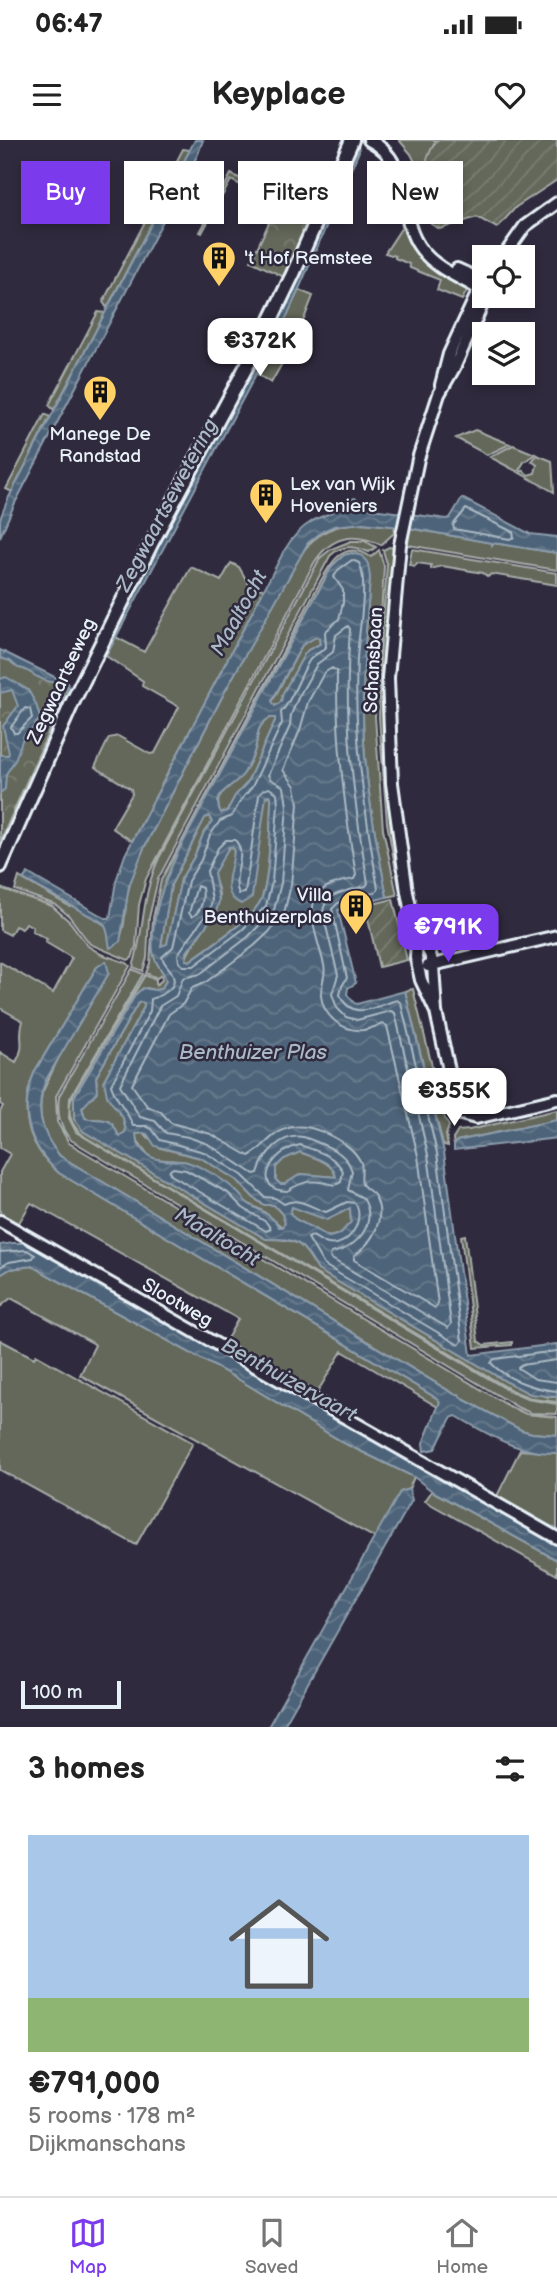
<!DOCTYPE html>
<meta charset="utf-8">
<style>
body{margin:0;font-family:"Balsamiq Sans",sans-serif;background:#f2f2f2;color:#222;height:100vh;display:flex;flex-direction:column;font-size:26px;white-space:nowrap}
*{box-sizing:border-box;margin:0}
p{font-size:23px;color:#767676}
.icon{flex:none;width:38px;height:38px;fill:none;stroke:currentColor;stroke-width:2;stroke-linecap:round;stroke-linejoin:round}
.map{position:relative;height:1587px;overflow:hidden}
.details{display:flex;flex-direction:column;background:#fff;flex:1}
.details>*{flex:none}
.top-card{position:absolute;left:21px;top:21px;width:516px;height:63px;display:flex;gap:14px}
.tools{position:absolute;left:472px;top:105px;display:grid;gap:14px}
.tools a{display:grid;place-items:center;width:63px;height:63px;border-radius:0px;background:#fff;box-shadow:0 4px 10px #0003;font-size:35px}
.scale{position:absolute;left:21px;bottom:18px;width:100px;box-sizing:border-box;padding-left:7px;border:4px solid #e8f1f8;border-top:0;font-size:19px;line-height:24px;white-space:nowrap;color:#e8f1f8;-webkit-text-stroke:5px #2f2a3d;paint-order:stroke}
.price{position:absolute;translate:-50% -60px;padding:0 16px;border-radius:14px;background:#fff;color:#222;font-size:23px;line-height:46px;filter:drop-shadow(0 2px 4px #0008)}
.price::after{content:'';position:absolute;left:50%;top:42px;width:21px;height:16px;margin-left:-10px;background:inherit;clip-path:polygon(0 0,100% 0,50% 100%)}
.price.current{background:#7c3aed;color:#fff}
ul{padding:0;list-style:none}
li{display:grid;align-content:center;gap:14px;height:371px;padding:0 28px}
li span{display:grid;place-items:center;height:217px;border-radius:0px;color:#555}
li>.icon{margin-inline-start:auto}
span .icon{width:126px;height:126px;fill:#fffc;stroke-width:1}
li b{font-size:30px}
h2{display:flex;justify-content:space-between;align-items:center;height:84px;padding:0 28px;font-size:30px}
.tag{padding:0 24px;border-radius:0px;background:#fff;box-shadow:0 4px 10px #0003;font-size:24px;line-height:63px}
.tag.current{background:#7c3aed;color:#fff}
.status{display:flex;justify-content:space-between;align-items:center;height:49px;padding:0 35px;background:#fff;direction:ltr}
.status svg{height:19px;fill:currentColor}
header{display:flex;justify-content:space-between;align-items:center;height:91px;padding:0 28px;background:#fff;font-size:32px;font-weight:700}
.tabs{display:flex;justify-content:space-around;align-items:center;height:98px;border-top:2px solid #e0e0e0;background:#fff;font-size:19px;color:#767676}
.tabs a{display:grid;justify-items:center;gap:4px}
.tabs .current{color:#7c3aed}
.map>svg:first-child{display:block}
.grass{fill:#64685a;stroke:#a6aca9;stroke-width:2}
.forest{fill:url(#forest-crowns);stroke:#a6aca9;stroke-width:2}
.garden{fill:url(#garden-furrows);stroke:#a6aca9;stroke-width:2}
.water{fill:url(#water-waves);stroke:#8c9cac;stroke-width:2;fill-rule:evenodd}
.lines{fill:none;stroke-linecap:round;stroke-linejoin:round}
.shore{stroke:#aab9c5;stroke-width:2}
.tertiary-casing{stroke:#e8f1f8;stroke-width:16}
.secondary-casing{stroke:#e8f1f8;stroke-width:18}
.tertiary{stroke:#2f2a3d;stroke-width:10}
.secondary{stroke:#2f2a3d;stroke-width:12}
.labels{text-anchor:middle;dominant-baseline:central;stroke-width:5;stroke-linejoin:round;paint-order:stroke}
.poi-label{font-size:19px;fill:#e8f1f8;stroke:#2f2a3d;text-anchor:start}
.street-label{font-size:19px;fill:#e8f1f8;stroke:#2f2a3d}
.water-label{font-size:21px;font-style:italic;fill:#aab9c5;stroke:#2f2a3d}
</style>
<div class="status"><b>06:47</b><svg viewBox="0 0 49 12"><path d="M0 12V9h3v3zM5 12V6h3v6zM10 12V3h3v9zM15 12V0h3v12zM26 1h20v11H26zM47 4h2v5h-2z"/></svg></div>
<header><svg class="icon" aria-label="menu" viewBox="0 0 24 24"><path d="M4 6h16M4 12h16M4 18h16"/></svg>Keyplace<svg class="icon" aria-label="heart" viewBox="0 0 24 24"><path d="M12 20l-8-8c-3-5 5-10 8-4 3-6 11-1 8 4z"/></svg></header>
<div class="map">
<svg width="557" height="1587" viewBox="0 0 557 1587">
<defs>
<pattern id="forest-crowns" width="20" height="18" patternUnits="userSpaceOnUse" patternTransform="scale(1.75)"><rect width="20" height="18" fill="#64685a"/><path d="M2 6a3 3 0 1 1 6 0M12 15a3 3 0 1 1 6 0" fill="none" stroke="#7a7e72"/></pattern>
<pattern id="garden-furrows" width="10" height="10" patternUnits="userSpaceOnUse" patternTransform="scale(1.75)"><rect width="10" height="10" fill="#64685a"/><path d="M-1 1l2-2M0 10L10 0M9 11l2-2" fill="none" stroke="#7a7e72"/></pattern>
<pattern id="water-waves" width="16" height="10" patternUnits="userSpaceOnUse" patternTransform="scale(1.75)"><rect width="16" height="10" fill="#4e6479"/><path d="M0 5q4-4 8 0t8 0" fill="none" stroke="#687b8d"/></pattern>
</defs>
<rect width="100%" height="100%" fill="#2f2a3d"/>
<filter id="ink" filterUnits="userSpaceOnUse"><feTurbulence type="fractalNoise" baseFrequency=".0143" numOctaves="2"/><feDisplacementMap in="SourceGraphic" scale="14" xChannelSelector="R" yChannelSelector="G"/><feConvolveMatrix kernelMatrix="1 2 1 2 8 2 1 2 1" color-interpolation-filters="sRGB"/></filter>
<g filter="url(#ink)">
<path class="grass" d="M399,0H437L432,8L423,38L411,14Z
M183,9L190,10L107,168L103,162Z
M231,34L314,76L311,81L231,40L202,93L200,92Z
M408,86L441,135L450,134L470,145L462,160L437,150L440,140L410,128L409,124L395,118V116L385,113L402,87Z
M299,150L313,156L289,217L284,220L271,243L257,234Z
M98,172L105,173L54,270L49,265Z
M45,274L50,277L12,352L6,349Z
M475,290L510,304L487,315L456,298Z
M513,305L535,314L524,322L518,332L490,317Z
M537,315L552,321L554,352L520,333L523,330L528,335L535,333L537,325L532,321Z
M363,383L395,386L394,393L381,405C353,392 331,396 314,423L146,739L139,765L136,806L132,818L128,820L90,804L69,776L56,765L15,750L19,737L69,766L73,765L105,785L115,805C127,792 124,768 128,751C132,735 137,722 144,708L224,553L301,414C317,391 335,384 363,383Z
M409,388L492,403V405L493,403L557,413V430L408,405Z
M351,401H365L376,407L369,412C355,406 342,404 330,416L158,739L149,778L147,818L143,831L133,827C145,789 141,756 159,718L320,418L331,409Z
M389,407L394,408V417C389,469 382,521 383,573C384,632 392,691 402,749L399,747L387,683L379,578L380,519L387,425L383,410Z
M412,409L557,433V445L491,434L488,437L483,433L442,426L431,429V425L417,423L415,426L409,425Z
M379,410L384,426L375,577L383,689L397,755L387,757C375,696 363,633 363,571C362,526 367,482 370,437L344,415L332,426C300,484 268,542 237,601C208,657 146,749 154,813C155,825 165,831 166,841L161,849L154,850L147,848L136,854L74,957L83,991L266,1099C299,1099 301,1102 318,1130L507,1242L548,1257H557V1262L533,1259L513,1251L85,997C70,986 66,971 73,954L145,835L156,840V845L162,840L161,835L157,838L146,833L150,823L153,778L161,740L313,455C326,433 339,395 371,417Z
M231,423L239,427L248,443L264,450L132,701L112,688L132,654L131,649L95,627L109,598L118,596L150,614L155,613L179,567L142,546L143,541L106,516L116,497L144,512L191,427L221,441Z
M316,497L319,498L320,504L308,510L304,515L283,553L281,562L275,566L272,562L302,505Z
M270,578H275V581L247,643L235,656L227,671L221,673C210,652 234,647 244,633C247,627 252,619 254,612C259,599 254,586 270,578Z
M268,655L271,656V664C270,687 270,744 260,762C249,782 209,806 190,821L186,820C186,809 213,781 218,764C221,754 217,746 214,737C212,728 224,709 233,706L234,715Z
M209,676L212,682L204,692L194,717L181,739L167,805L161,806L171,745L205,677Z
M0,748L52,766L70,782L88,806L101,814L127,823L130,826L56,956L57,982L69,1003L509,1266L526,1274L557,1277V1295L532,1293L521,1290L461,1258L60,1016C43,997 37,977 42,953L102,825L97,827L35,931C18,971 27,1005 59,1033L438,1259L440,1262L438,1267L342,1211L315,1256L224,1204L238,1179L31,1063L17,1086L0,1077V1032L10,1014L0,1008V972L3,966L0,964V912L16,922C27,903 17,899 23,881L0,868V822L53,853L72,818L45,802L47,799L32,791L33,787L26,783L22,789L15,786L10,795L0,790Z
M132,829L143,834L70,958L69,978L76,992L513,1253L527,1259L557,1264V1274L531,1273L519,1268L71,1000C59,987 57,973 59,956Z
M413,849L445,979L449,986L446,995L448,1006L443,1005L405,851Z
M141,862L144,863V867L104,940L123,978L126,991L120,997C116,993 115,985 110,982C103,977 93,981 85,978L82,967C92,955 99,955 96,937L138,863Z
M557,970V980L457,1001L454,1005L453,999L458,991L469,990Z
M143,993L161,1008L201,1018L238,1041L253,1057L263,1065L273,1064L282,1074L285,1083L282,1087L263,1071L247,1063L233,1048L202,1030L187,1022L155,1019L149,1016L135,997V994Z
M300,1012C314,1018 332,1021 336,1037L301,1034L285,1044H280L276,1040V1027L284,1019Z
M292,1067C322,1072 318,1087 350,1068L351,1082L340,1094L329,1097L295,1079L290,1074Z
M465,1095L478,1201L484,1205L512,1202V1205L475,1208L461,1096Z
M32,1126L238,1239L346,1304L414,1337L409,1349L400,1352L375,1398L80,1235L95,1205L93,1203L11,1158L0,1167V1135L10,1129Z
M0,1200L34,1218L36,1215L193,1303L136,1405L0,1330Z
M520,1310L557,1313V1395L495,1360Z
M432,1351L557,1420V1435L425,1361Z"/>
<path class="forest" d="M286,68L311,81L286,138L251,121L273,74Z
M0,515L67,550L0,702Z"/>
<path class="garden" d="M437,0H557V40L516,67L497,88L477,77L440,89L431,84C425,53 417,27 437,0Z
M393,759L407,820L379,827L365,766Z"/>
<path class="water" d="M195,0H203L198,14L14,365L0,397V379L8,359Z
M358,5L359,11L288,174L106,516L100,513Z
M355,358L372,369L447,379L450,378L462,358L530,394L557,397V413L494,403L492,405V403L409,388L363,383L334,386L323,391L308,403L224,553L144,708L129,746L120,802L110,808C108,801 109,789 103,783L23,739L28,733L31,735L105,778H110L116,741L125,715L284,411C291,399 299,389 311,382C323,374 337,374 344,361Z
M352,413L363,416L368,424L370,437C367,482 362,526 363,571C363,633 375,696 387,757L338,770L356,843L348,848L347,854L354,863L357,864L405,851L444,1012L471,1215L557,1204V1257L530,1254L507,1242L318,1130C301,1102 299,1098 266,1099L83,991L74,979V957L136,854L143,848L154,850L161,849L166,841C165,831 155,826 153,812C150,778 164,742 178,712L332,426L344,415ZM316,497L319,498L320,504L308,510L304,515L283,553L281,562L275,566L272,561L302,505ZM270,578H275V581L247,643L235,656L227,671L221,673C209,652 235,647 244,633C247,627 252,619 254,612C259,599 254,586 270,578ZM269,655L271,656V664C270,687 270,744 260,762C249,782 209,806 190,821L186,820L187,812L216,772L219,761L214,733L229,707H232L234,709C234,727 217,754 241,764L252,757L266,656ZM209,676L212,682L204,692L194,717L181,739L167,804L161,806L171,745L205,678ZM141,862L144,863V867L104,940L107,956L123,978L126,991L120,997C116,993 115,985 110,982C103,977 93,981 85,978L82,968L97,952L96,937L138,863ZM143,993L147,994L155,1006L201,1018L238,1041L253,1057L264,1065H274L282,1074L285,1083L282,1087H279C272,1074 261,1072 249,1064C243,1060 240,1054 234,1049C223,1039 201,1026 187,1022C175,1019 160,1023 149,1016C142,1011 136,1003 136,994ZM300,1012C314,1018 333,1021 336,1037L301,1034L285,1044H280L276,1040V1027L284,1019ZM292,1067L327,1080L350,1068L351,1082L340,1094L329,1097L295,1079L290,1073Z
M0,510L67,543L70,549L8,698V693L68,548C60,542 49,543 40,538C31,535 27,528 18,528L10,521L0,518Z
M6,537L28,550L36,564L40,578L32,589L24,595L15,620L6,634L5,649L0,653V615H8L9,613L3,586L18,566L12,550L0,553V539Z
M106,821L109,833L47,938C34,966 40,993 60,1016L454,1254H459L461,1258L521,1290L532,1293L557,1295V1313C517,1314 490,1295 456,1276L451,1278L435,1309L424,1311L423,1303L440,1262L438,1259L59,1033C28,1005 18,970 35,931L97,827Z
M557,980V998L454,1010V1005L457,1001Z
M13,1103H28L557,1403V1420L432,1351L414,1337L346,1304L238,1239L32,1126L10,1129L0,1135V1105Z
M409,1349L412,1360L283,1587H268L400,1352Z"/>
<g class="lines">
<path class="shore" d="M466,369L513,392L514,397L510,399L454,389L453,385Z
M352,420L359,423C369,441 358,496 357,519C353,597 365,672 378,749L376,752L338,763L332,769L347,838L342,846L340,855C352,882 376,866 397,860L401,863L437,1013L462,1201L459,1205L324,1125L308,1098L312,1096C317,1098 323,1103 328,1104C349,1108 366,1079 355,1063L347,1062L326,1072C311,1068 300,1056 284,1064L275,1058L265,1057L242,1035L204,1012L160,1000L152,989L146,986H133C128,971 115,959 111,945L150,871L151,859C162,855 181,848 171,831C167,825 164,824 162,817L173,807L188,741L201,720L210,695L220,681L232,676L241,660L252,647L282,583L281,572C291,563 300,535 309,521C313,514 321,513 326,507L325,492L339,479L343,463V450L334,437L338,430Z
M348,486L350,489C343,576 353,658 368,743L366,746C348,751 323,752 323,774L338,835L332,854L337,868L346,877L357,880L391,871L395,873L428,1015L451,1184L448,1188L330,1118L331,1113C356,1109 379,1084 363,1058L348,1050L352,1031C347,1015 334,1009 319,1003C314,1001 308,998 303,997C281,993 263,1015 258,1033L254,1034L208,1004L188,997L166,993L155,981L140,977L120,945L160,866L176,856L183,838L200,834L248,797L274,770L281,743L287,666L284,647L270,639L268,635L290,586L291,575L298,558L317,524L333,512L336,495Z
M332,528L337,531C336,600 344,667 356,735L354,739C340,742 324,744 316,757C306,775 320,806 324,825C327,836 320,844 321,856C323,876 343,892 363,890C370,889 376,886 383,884L387,886L418,1016L438,1164L435,1168L354,1120V1116C372,1103 388,1078 374,1055C371,1051 364,1048 362,1044C360,1039 363,1029 361,1023C353,1003 313,983 293,987C271,991 265,1008 249,1016L211,994L171,983L161,972L147,966L132,945L169,874L183,864L192,848L206,842L254,806L269,792L284,773L291,745L298,664L295,646L283,630L300,590L308,562L324,533Z
M25,568L30,569L32,578L17,593H14L11,587Z
M269,648L277,653L278,665L272,742L266,766L242,790L194,826H183L179,822L178,814L210,769L212,760L207,731L218,708L226,700H235C249,715 230,736 239,754L245,753L259,655L263,650Z
M197,746L202,748C204,759 202,771 192,777L189,773Z
M300,1005C317,1011 334,1015 343,1031L341,1042L335,1045C313,1039 305,1040 287,1051C252,1051 269,1011 300,1005Z
M173,1028L186,1030L228,1053L243,1068L266,1082L271,1089L266,1091L171,1035L169,1031Z
M0,1112L27,1110L35,1115L33,1118L9,1122L0,1127
M557,1211L494,1219L491,1223C506,1239 534,1249 557,1251
M557,1220L521,1225L518,1228L535,1239L557,1242"/>
<g class="tertiary-casing">
<path id="tertiary" d="M369,0C414,22 395,75 421,109C435,128 459,137 479,149H485
M503,117L525,86L557,63
M457,129L477,138L485,145
M441,245L449,214L482,143
M417,792L430,814L433,825L436,872L457,966L461,974L476,978L557,959
M428,826L557,796
M436,872L421,840L416,818L417,801L407,752L392,643L388,538L400,405L418,319L439,254L455,226L486,156
M0,1081L557,1398"/>
</g>
<g class="secondary-casing">
<path id="secondary" d="M0,726L72,563L151,404L264,194L293,134L352,0"/>
</g>
<use href="#tertiary" class="tertiary"/>
<use href="#secondary" class="secondary"/>
</g>
</g>
<defs>
<g id="building-pin" transform="scale(1.75)"><path d="M0 17L-7.5 6A9.5 9.5 0 1 1 7.5 6Z" fill="#ffd166" stroke="#2f2a3d"/><path d="M-4-6H4V6H1V3H-1V6H-4ZM-2.5-4.3h1.7v1.8h-1.7ZM.8-4.3h1.7v1.8H.8ZM-2.5-1h1.7V.8h-1.7ZM.8-1h1.7V.8H.8Z" fill="#111"/></g>
</defs>
<g fill-rule="evenodd">
<use href="#building-pin" x="219" y="118"/>
<use href="#building-pin" x="100" y="252"/>
<use href="#building-pin" x="266" y="355"/>
<use href="#building-pin" x="356" y="766"/>
</g>
<g class="labels">
<g class="poi-label">
<text x="244" y="118">'t Hof Remstee</text>
<text x="100" y="294" text-anchor="middle">Manege De<tspan x="100" dy="22">Randstad</tspan></text>
<text x="290" y="344">Lex van Wijk<tspan x="290" dy="22">Hoveniers</tspan></text>
<text x="332" y="755" text-anchor="end">Villa<tspan x="332" dy="22">Benthuizerplas</tspan></text>
</g>
<g class="street-label">
<text transform="translate(374 520) rotate(-87)">Schansbaan</text>
<text transform="translate(62 541) rotate(-65)">Zegwaartseweg</text>
<text transform="translate(177 1163) rotate(30)">Slootweg</text>
</g>
<g class="water-label">
<text transform="translate(167 365) rotate(-62)">Zegwaartsewetering</text>
<text transform="translate(239 473) rotate(-61)">Maaltocht</text>
<text x="253" y="912">Benthuizer Plas</text>
<text transform="translate(217 1097) rotate(31)">Maaltocht</text>
<text transform="translate(289 1240) rotate(29)">Benthuizervaart</text>
</g>
</g>
</svg>
<div class="tools">
<a><svg class="icon" aria-label="locate" viewBox="0 0 24 24"><circle cx="12" cy="12" r="6"/><path d="M12 2v4M12 18v4M2 12h4M18 12h4"/></svg></a>
<a><svg class="icon" aria-label="layers" viewBox="0 0 24 24"><path d="M12 4l9 5-9 5-9-5zM3 14l9 5 9-5"/></svg></a>
</div>
<div class="scale">100 m</div>
<b class="price" style="left:260px;top:238px">€372K</b>
<b class="price current" style="left:448px;top:824px">€791K</b>
<b class="price" style="left:454px;top:988px">€355K</b>
<div class="top-card">
<a class="tag current">Buy</a>
<a class="tag">Rent</a>
<a class="tag">Filters</a>
<a class="tag">New</a>
</div>
</div>
<section class="details">
<h2>3 homes<svg class="icon" aria-label="filters" viewBox="0 0 24 24"><path d="M4 7h16M4 17h16"/><circle cx="9" cy="7" r="2"/><circle cx="15" cy="17" r="2"/></svg></h2>
<ul>
<li><span style="background:linear-gradient(#a9c7e8 75%,#8fb573 0)"><svg class="icon" aria-label="home" viewBox="0 0 24 24"><path d="M3 11l9-7 9 7M6 9v11h12V9"/></svg></span><div><b>€791,000</b><p>5 rooms · 178 m²</p><p>Dijkmanschans</p></div></li>
</ul>
</section>
<nav class="tabs">
<a class="current"><svg class="icon" aria-label="map" viewBox="0 0 24 24"><path d="M3 6l6-2 6 2 6-2v14l-6 2-6-2-6 2zM9 4v14M15 6v14"/></svg>Map</a>
<a><svg class="icon" aria-label="saved" viewBox="0 0 24 24"><path d="M7 4h10v16l-5-4-5 4z"/></svg>Saved</a>
<a><svg class="icon" aria-label="home" viewBox="0 0 24 24"><path d="M3 11l9-7 9 7M6 9v11h12V9"/></svg>Home</a>
</nav>
